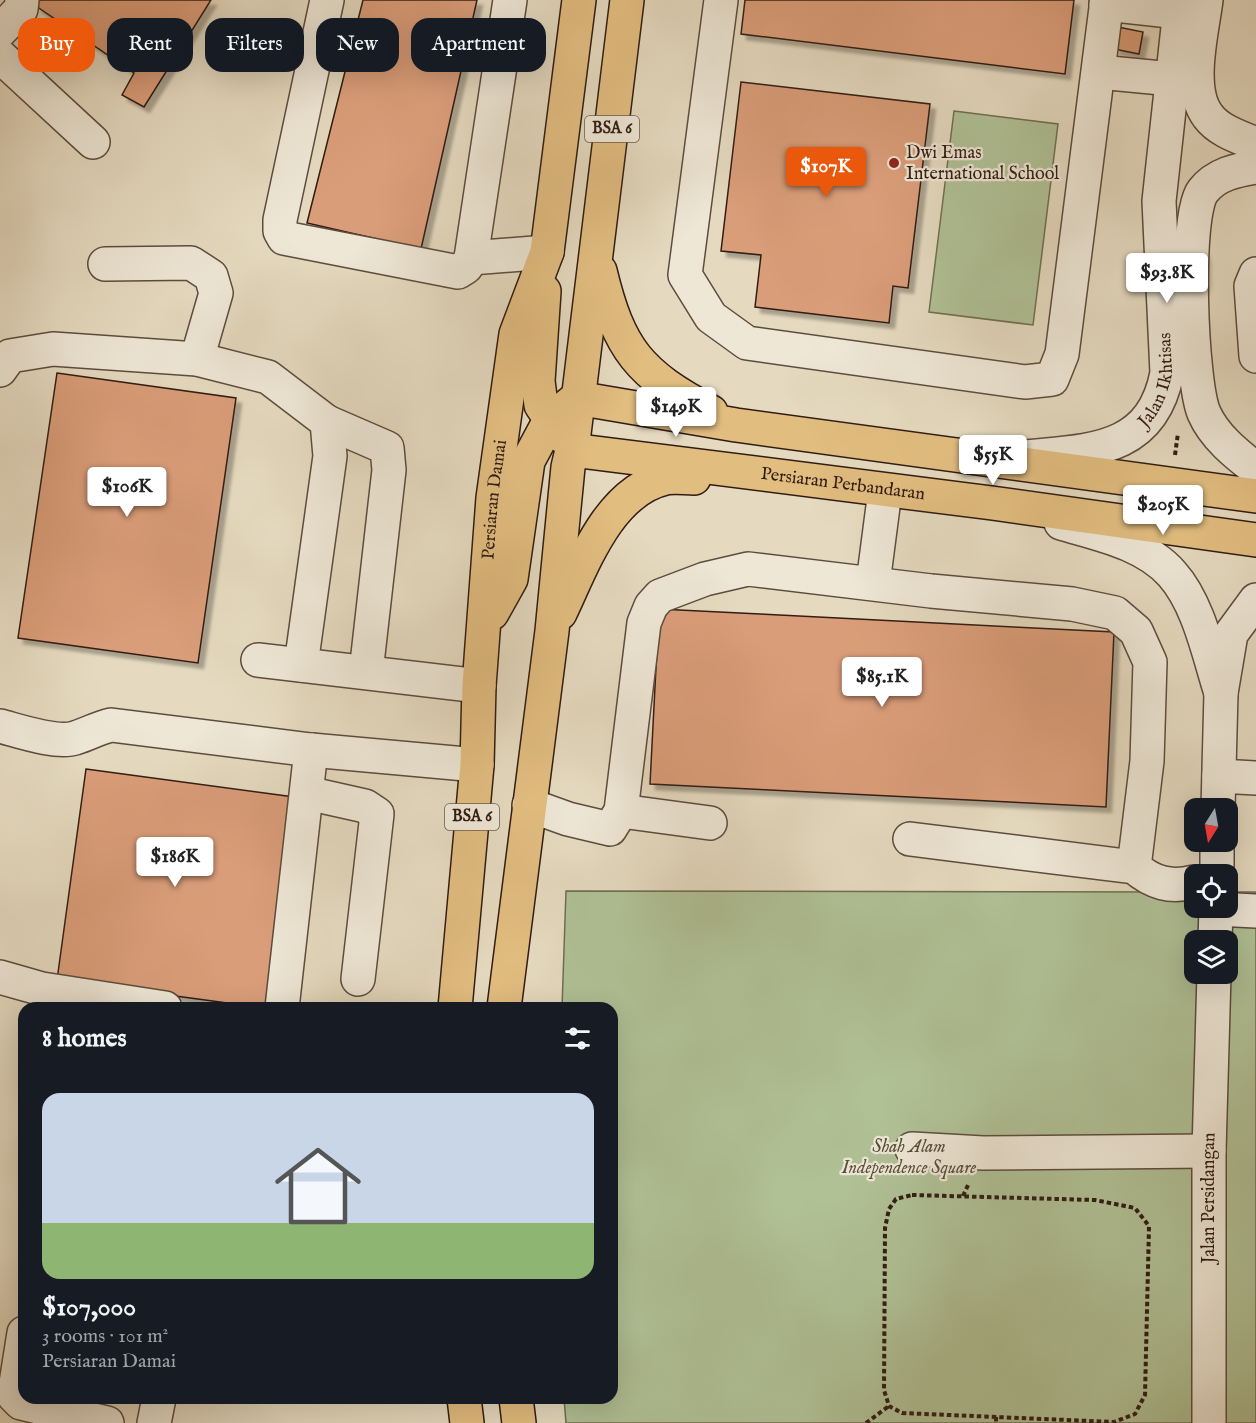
<!DOCTYPE html>
<meta charset="utf-8">
<style>
body{margin:0;font-family:"IM FELL English",serif;background:#242831;color:#f1f3f6;height:100vh;display:flex;flex-direction:column;font-size:22px;white-space:nowrap}
*{box-sizing:border-box;margin:0}
p{font-size:20px;color:#9ea1a6}
.icon{flex:none;width:33px;height:33px;fill:none;stroke:currentColor;stroke-width:2;stroke-linecap:round;stroke-linejoin:round}
.map{position:relative;flex:1;overflow:hidden}
.details{position:absolute;left:18px;top:1002px;width:600px;height:402px;display:flex;flex-direction:column;background:#171b24;border-radius:18px;box-shadow:0 6px 24px #0002}
.details>*{flex:none}
.guide{position:absolute;left:18px;top:18px;width:600px;height:54px;display:flex;gap:12px}
.needle{width:39px;rotate:191deg}
.controls{position:absolute;left:1184px;top:798px;display:grid;gap:12px}
.controls a{display:grid;place-items:center;width:54px;height:54px;border-radius:12px;background:#171b24;box-shadow:0 6px 24px #0002;font-size:30px}
.price{position:absolute;translate:-50% -51px;padding:0 14px;border-radius:6px;background:#fff;color:#222;font-size:20px;line-height:39px;filter:drop-shadow(0 2px 3px #0008)}
.price::after{content:'';position:absolute;left:50%;top:36px;width:18px;height:14px;margin-left:-9px;background:inherit;clip-path:polygon(0 0,100% 0,50% 100%)}
.price.active{background:#ea580c;color:#fff}
ul{padding:0;list-style:none}
li{display:grid;align-content:center;gap:12px;height:318px;padding:0 24px}
li+li{border-top:2px solid #363941}
li span{display:grid;place-items:center;height:186px;border-radius:18px;color:#555}
li>.icon{margin-inline-start:auto}
span .icon{width:108px;height:108px;fill:#fffc;stroke-width:1}
li b{font-size:26px}
h2{display:flex;justify-content:space-between;align-items:center;height:72px;padding:0 24px;font-size:26px}
.chip{padding:0 21px;border-radius:18px;background:#171b24;box-shadow:0 6px 24px #0002;font-size:21px;line-height:54px}
.chip.active{background:#ea580c;color:#fff}
.map>svg:first-child{display:block}
.green{fill:#b0c196;stroke:#706e54;stroke-width:1.5;fill-rule:evenodd}
.building{fill:#da9d79;stroke:#301c13;stroke-width:1.5;filter:url(#shadow)}
.lines{fill:none;stroke-linecap:round;stroke-linejoin:round}
.minor-casing{stroke:#5d4c3e;stroke-width:36}
.major-casing{stroke:#301c13;stroke-width:36}
.path{stroke:#301c13;stroke-width:4;stroke-dasharray:4.5 3;stroke-linecap:butt}
.minor{stroke:#eee7d6;stroke-width:33}
.major{stroke:#e2bd80;stroke-width:33}
.poi-dot{fill:#8f2418;stroke:#eee7d6;stroke-width:2}
.labels{text-anchor:middle;dominant-baseline:central;stroke-width:4.5;stroke-linejoin:round;paint-order:stroke}
.shield{fill:#eee7d6;stroke:#69594e;stroke-width:1.5}
.shield-label{font-size:16px;font-weight:bold;fill:#301c13}
.poi-label{font-size:18px;fill:#301c13;stroke:#eee7d6;text-anchor:start}
.street-label{font-size:18px;fill:#301c13;stroke:#eee7d6}
.park-label{font-size:18px;font-style:italic;fill:#564e3a;stroke:#eee7d6}
</style>
<div class="map">
<svg width="1256" height="1423" viewBox="0 0 1256 1423">
<defs>
<filter id="shadow"><feDropShadow dx="5.5" dy="5.5" stdDeviation="1.5" flood-color="#0004"/></filter>
</defs>
<rect width="100%" height="100%" fill="#e5dac0"/>
<filter id="stains"><feTurbulence type="fractalNoise" baseFrequency=".00333" numOctaves="4"/><feColorMatrix values="0 0 0 0 .2 0 0 0 0 .09 0 0 0 0 .02 0 0 0 .5 -.17"/></filter>
<radialGradient id="worn" r=".72"><stop offset=".6" stop-color="#630" stop-opacity="0"/><stop offset="1" stop-color="#630" stop-opacity=".3"/></radialGradient>
<path class="green" d="M954,111L1058,124L1033,325L929,312Z
M566,891L1194,892V908H1227V892H1256V1423H566L564,1398H612V1008H562ZM1194,940H1227V974H1194Z"/>
<path class="building" d="M40,0H211L144,107L122,95L134,73L36,6Z
M363,0H477L421,249L307,223Z
M745,0H1074L1065,74L741,34Z
M1118,27L1143,32L1139,54L1114,49Z
M741,82L930,104L908,288L893,286L889,323L755,307L761,255L721,251Z
M57,373L236,398L198,663L18,638Z
M659,609L1114,632L1106,807L650,784Z
M86,769L294,797L265,1008L57,980Z"/>
<g class="lines">
<g class="minor-casing">
<g id="minor">
<path d="M327,0L280,220V231L284,238L458,272L466,267L471,258L510,0"/>
<path d="M721,0L685,275L711,317L747,343L1025,382L1052,379L1062,354L1107,0"/>
<path d="M1206,0C1202,32 1187,89 1208,116C1219,131 1239,137 1256,144"/>
<path d="M1106,4L1179,12"/>
<path d="M0,31L21,9L22,0"/>
<path d="M0,56L93,142"/>
<path d="M1099,72L1172,79"/>
<path d="M1256,167C1237,170 1216,174 1203,191C1184,215 1191,383 1204,413C1214,436 1236,454 1256,469"/>
<path d="M471,258L547,252"/>
<path d="M105,264L191,263L211,276L216,293L197,359"/>
<path d="M1256,274L1251,286L1256,356"/>
<path d="M0,370L10,356L53,349L197,359L268,377L327,422L330,456L301,665"/>
<path d="M327,422L387,448L389,470L366,672"/>
<path id="s1" d="M1016,458C1084,450 1151,456 1167,373L1159,201L1181,0"/>
<path d="M1061,523C1098,534 1145,543 1172,574C1199,604 1209,656 1221,693"/>
<path d="M873,583L885,491"/>
<path d="M258,660L479,686"/>
<path d="M0,726C19,731 57,744 75,738C88,734 98,728 111,725L311,750L477,765"/>
<path d="M1219,776L1256,778"/>
<path d="M307,793L365,806L377,814L358,979"/>
<path d="M529,805L568,819L610,829L621,811L644,623L651,606L660,596L705,579L748,569L931,591L1072,604L1115,613L1136,631L1150,662L1147,761L1134,867"/>
<path d="M1218,808L1221,693L1231,634L1256,600"/>
<path d="M621,811L710,823"/>
<path d="M910,839L1134,867C1153,883 1170,888 1194,882"/>
<path d="M1217,874V842"/>
<path d="M1216,909L1256,911"/>
<path d="M1215,940L1216,908"/>
<path d="M0,977L42,989L165,1008"/>
<path d="M282,1008L311,750"/>
<path d="M912,1149L983,1153L1209,1151"/>
<path d="M24,1333L14,1396L21,1403L107,1423"/>
<path d="M154,1423L159,1398"/>
<path id="s2" d="M1209,1423V1151L1214,974"/>
</g>
</g>
<g class="major-casing">
<g id="major">
<path d="M600,271C619,350 639,374 711,412"/>
<path d="M544,291L538,381L541,405L562,436"/>
<path d="M577,398L736,425L1256,496"/>
<path id="s3" d="M572,450L992,503L1256,540"/>
<path d="M492,613L511,579L528,461L550,420L577,398"/>
<path d="M560,613C583,565 608,491 666,478C675,476 685,478 694,478"/>
<path id="s4" d="M455,1008L477,765L479,686L493,498L516,334L547,252L579,0"/>
<path d="M504,1008L552,631L568,467L572,450L627,0"/>
<path d="M464,1398L467,1423"/>
<path d="M516,1398L519,1423"/>
</g>
</g>
<path class="path" d="M1175,455L1178,433
M912,1195L1095,1200L1135,1208L1149,1226L1145,1395L1135,1414L1114,1422L902,1413L889,1406L884,1390L885,1228L889,1209L896,1199Z
M963,1196L969,1183
M996,1417V1423
M866,1423L889,1406"/>
<use href="#minor" class="minor"/>
<use href="#major" class="major"/>
</g>
<circle class="poi-dot" cx="894" cy="163" r="6"/>
<g class="labels">
<g class="shield">
<rect x="585" y="116" width="54" height="26" rx="4.5"/>
<rect x="445" y="804" width="54" height="26" rx="4.5"/>
</g>
<g class="shield-label">
<text x="612" y="129">BSA 6</text>
<text x="472" y="817">BSA 6</text>
</g>
<g class="poi-label">
<text x="906" y="153">Dwi Emas<tspan x="906" dy="21">International School</tspan></text>
</g>
<g class="street-label">
<text stroke="none"><textPath href="#s1" startOffset="182">Jalan Ikhtisas</textPath></text>
<text stroke="none"><textPath href="#s3" startOffset="273">Persiaran Perbandaran</textPath></text>
<text stroke="none"><textPath href="#s4" startOffset="510">Persiaran Damai</textPath></text>
<text stroke="none"><textPath href="#s2" startOffset="225">Jalan Persidangan</textPath></text>
</g>
<g class="park-label">
<text x="909" y="1147">Shah Alam<tspan x="909" dy="21">Independence Square</tspan></text>
</g>
</g>
<rect width="100%" height="100%" filter="url(#stains)"/>
<rect width="100%" height="100%" fill="url(#worn)"/>
</svg>
<div class="controls">
<a><svg class="needle" viewBox="-14 -14 28 28"><path d="M0-13l5 13h-10z" fill="#e53935"/><path d="M0 13l5-13h-10z" fill="#9ea1a6"/></svg></a>
<a><svg class="icon" aria-label="locate" viewBox="0 0 24 24"><circle cx="12" cy="12" r="6"/><path d="M12 2v4M12 18v4M2 12h4M18 12h4"/></svg></a>
<a><svg class="icon" aria-label="layers" viewBox="0 0 24 24"><path d="M12 4l9 5-9 5-9-5zM3 14l9 5 9-5"/></svg></a>
</div>
<b class="price active" style="left:826px;top:198px">$107K</b>
<b class="price" style="left:1167px;top:304px">$93.8K</b>
<b class="price" style="left:676px;top:438px">$149K</b>
<b class="price" style="left:993px;top:486px">$55K</b>
<b class="price" style="left:127px;top:518px">$106K</b>
<b class="price" style="left:1163px;top:536px">$205K</b>
<b class="price" style="left:882px;top:708px">$85.1K</b>
<b class="price" style="left:175px;top:888px">$186K</b>
<div class="guide">
<a class="chip active">Buy</a>
<a class="chip">Rent</a>
<a class="chip">Filters</a>
<a class="chip">New</a>
<a class="chip">Apartment</a>
</div>
<section class="details">
<h2>8 homes<svg class="icon" aria-label="filters" viewBox="0 0 24 24"><path d="M4 7h16M4 17h16"/><circle cx="9" cy="7" r="2"/><circle cx="15" cy="17" r="2"/></svg></h2>
<ul>
<li><span style="background:linear-gradient(#c9d6e8 70%,#8fb573 0)"><svg class="icon" aria-label="home" viewBox="0 0 24 24"><path d="M3 11l9-7 9 7M6 9v11h12V9"/></svg></span><div><b>$107,000</b><p>3 rooms · 101 m²</p><p>Persiaran Damai</p></div></li>
</ul>
</section>
</div>
